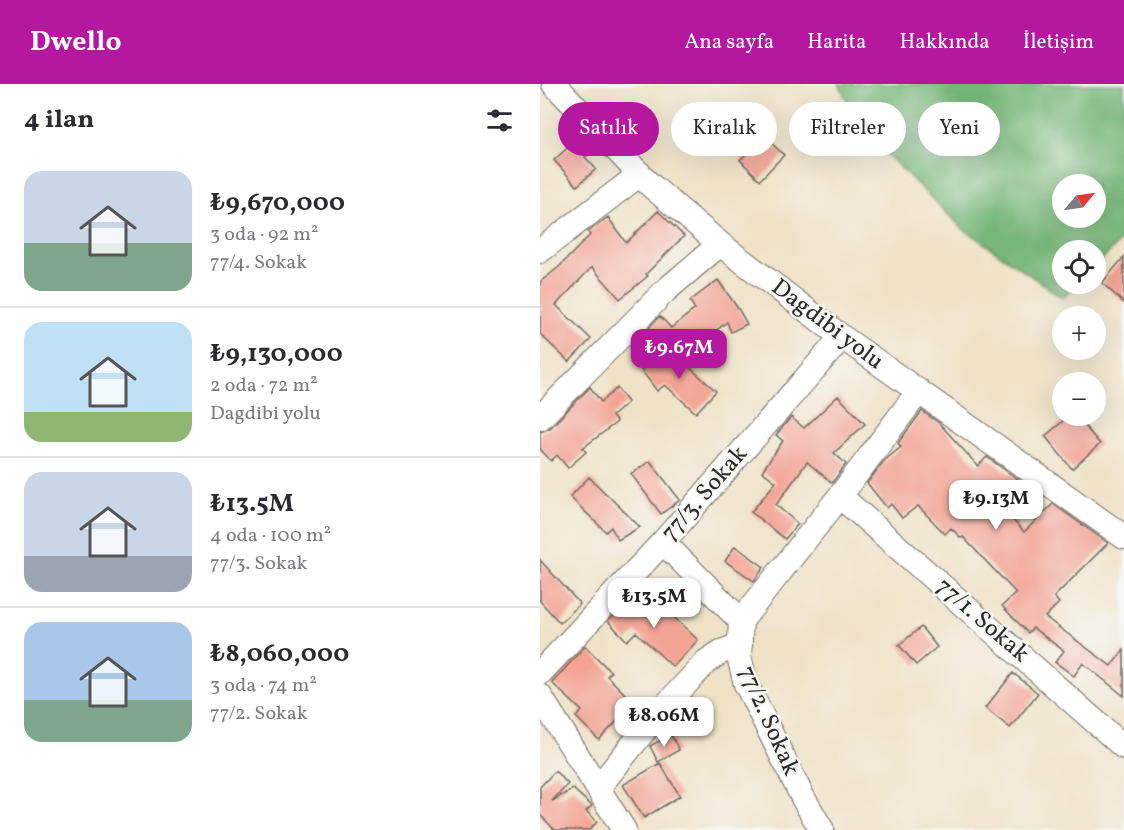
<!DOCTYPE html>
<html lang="tr">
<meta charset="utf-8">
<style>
body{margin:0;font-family:Vollkorn,serif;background:#f2f2f3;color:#2b2b33;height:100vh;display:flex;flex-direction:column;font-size:22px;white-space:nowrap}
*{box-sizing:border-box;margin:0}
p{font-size:20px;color:#7c7c81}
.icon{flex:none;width:33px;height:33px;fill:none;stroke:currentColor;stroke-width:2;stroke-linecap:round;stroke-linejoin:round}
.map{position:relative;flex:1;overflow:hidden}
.details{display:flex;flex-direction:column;background:#fff;width:540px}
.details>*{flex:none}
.top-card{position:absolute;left:18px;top:18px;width:476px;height:54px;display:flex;gap:12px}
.needle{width:39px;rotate:61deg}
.tools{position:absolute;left:512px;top:90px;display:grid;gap:12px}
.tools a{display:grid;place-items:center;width:54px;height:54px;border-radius:50%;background:#fff;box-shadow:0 6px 24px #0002;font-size:30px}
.price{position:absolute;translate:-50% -51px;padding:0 14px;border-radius:12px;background:#fff;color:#222;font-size:20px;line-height:39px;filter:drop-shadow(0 2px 3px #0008)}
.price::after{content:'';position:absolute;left:50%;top:36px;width:18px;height:14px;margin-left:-9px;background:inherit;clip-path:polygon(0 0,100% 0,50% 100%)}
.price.on{background:#b5179e;color:#fff}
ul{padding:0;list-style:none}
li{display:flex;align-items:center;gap:18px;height:150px;padding:0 24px}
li+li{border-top:2px solid #e1e1e2}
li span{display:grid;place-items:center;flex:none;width:168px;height:120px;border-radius:18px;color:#555}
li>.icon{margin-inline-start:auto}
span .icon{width:72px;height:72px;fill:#fffc;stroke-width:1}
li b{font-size:26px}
h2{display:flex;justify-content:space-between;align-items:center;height:72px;padding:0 24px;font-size:26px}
.chip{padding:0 21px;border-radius:27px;background:#fff;box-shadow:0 6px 24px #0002;font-size:21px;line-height:54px}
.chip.on{background:#b5179e;color:#fff}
header{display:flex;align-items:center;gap:36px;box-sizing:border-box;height:84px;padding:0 30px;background:#b5179e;color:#fff}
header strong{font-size:28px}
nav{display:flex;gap:33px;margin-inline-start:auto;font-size:21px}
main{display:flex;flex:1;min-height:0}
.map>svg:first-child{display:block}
.forest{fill:#76b678;stroke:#507052;stroke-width:1.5;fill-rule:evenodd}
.building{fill:#f3a394}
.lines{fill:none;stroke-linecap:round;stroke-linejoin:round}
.minor-casing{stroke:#706b62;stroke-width:26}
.minor{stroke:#fff;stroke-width:24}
.labels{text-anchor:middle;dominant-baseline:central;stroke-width:5;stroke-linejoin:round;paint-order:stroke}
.street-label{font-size:24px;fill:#2b2b2b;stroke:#f6f6f2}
</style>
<header>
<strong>Dwello</strong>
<nav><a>Ana sayfa</a><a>Harita</a><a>Hakkında</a><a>İletişim</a></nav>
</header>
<main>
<section class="details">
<h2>4 ilan<svg class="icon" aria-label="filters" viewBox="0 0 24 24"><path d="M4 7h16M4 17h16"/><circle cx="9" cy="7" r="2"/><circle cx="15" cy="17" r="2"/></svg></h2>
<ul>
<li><span style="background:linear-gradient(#c9d6e8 60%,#7fa58c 0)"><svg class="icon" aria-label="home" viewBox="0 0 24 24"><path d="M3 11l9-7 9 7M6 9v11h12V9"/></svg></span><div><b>₺9,670,000</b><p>3 oda · 92 m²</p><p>77/4. Sokak</p></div></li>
<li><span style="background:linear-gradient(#bfe0f5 75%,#8fb573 0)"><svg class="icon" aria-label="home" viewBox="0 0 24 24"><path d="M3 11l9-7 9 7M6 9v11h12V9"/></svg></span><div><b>₺9,130,000</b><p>2 oda · 72 m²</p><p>Dagdibi yolu</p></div></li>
<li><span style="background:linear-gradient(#c9d6e8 70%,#9aa5b1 0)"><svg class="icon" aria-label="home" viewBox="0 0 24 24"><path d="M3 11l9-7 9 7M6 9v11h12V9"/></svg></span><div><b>₺13.5M</b><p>4 oda · 100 m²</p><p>77/3. Sokak</p></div></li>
<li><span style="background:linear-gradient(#a9c7e8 65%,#7fa58c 0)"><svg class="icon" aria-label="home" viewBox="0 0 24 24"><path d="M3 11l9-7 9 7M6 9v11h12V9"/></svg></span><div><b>₺8,060,000</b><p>3 oda · 74 m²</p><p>77/2. Sokak</p></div></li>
</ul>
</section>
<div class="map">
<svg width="584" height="746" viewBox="0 0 584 746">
<rect width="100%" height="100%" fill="#f6f6f2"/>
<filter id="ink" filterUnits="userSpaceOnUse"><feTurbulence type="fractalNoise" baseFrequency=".0167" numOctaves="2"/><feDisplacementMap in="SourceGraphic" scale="12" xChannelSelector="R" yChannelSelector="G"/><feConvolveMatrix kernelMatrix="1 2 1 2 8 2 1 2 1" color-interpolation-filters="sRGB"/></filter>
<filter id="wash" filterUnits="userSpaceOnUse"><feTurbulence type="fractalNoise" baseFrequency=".008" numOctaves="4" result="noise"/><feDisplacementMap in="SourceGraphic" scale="24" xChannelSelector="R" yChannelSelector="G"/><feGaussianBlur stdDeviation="1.35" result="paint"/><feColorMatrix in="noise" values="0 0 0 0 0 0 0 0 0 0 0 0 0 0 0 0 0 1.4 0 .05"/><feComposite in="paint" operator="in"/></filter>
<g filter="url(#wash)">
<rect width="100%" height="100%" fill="#efe2c7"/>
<path class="forest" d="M299,0H584V154L555,182V166H522V200H537L523,214L422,144L322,46ZM522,100H555V134H522Z"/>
<g id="blocks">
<path class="building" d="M42,51L55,64L45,73L56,85L37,102L14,76Z
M224,52L244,71L220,96L200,76Z
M118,127L144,152L106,190L108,192L80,215L52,183L16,221L51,255L29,278L0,250V198L19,183L50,151L48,148L68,133L86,159Z
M584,173V219L562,199Z
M178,196L199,226L207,240L191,248L187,238L140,274L109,243L120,232L131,244L155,225L150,217Z
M129,265L176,307L156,329L125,301L117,307L101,286Z
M50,303L61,318L77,304L88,318L72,332L77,338L43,364L46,368L28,384L17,371L11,377L0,365V348L10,344Z
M298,312L325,340L294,369L306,380L292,399L267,378L236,421L258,440L245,455L211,428L236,398L222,387L243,357L236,351L251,333L264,344Z
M382,327L399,339L438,382L447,373L483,399L460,422L484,448L513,420L568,459L514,513L519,519L505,533L571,582L584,566V612L543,579L534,592L515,578L524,567L493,544L488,549L462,522L476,509L423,453L421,454L411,444L405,450L378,422L362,434L351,420L347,424L327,399L344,377L361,363L358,359Z
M529,332H536L560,360L532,385L505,352Z
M110,377L140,416L121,430L91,390Z
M49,393L100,443L78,456L71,443L66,448L30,413Z
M195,462L224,483L214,497L185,477Z
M0,476L40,520L20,539L0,517Z
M101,507L121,529L125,525L158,556L133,583L96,548L87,557L68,537Z
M381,543L397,563L376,581L359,561Z
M45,562L71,588L67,592L94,619L59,656L36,633L42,627L12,599Z
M473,589L498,609L470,644L445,624Z
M131,651L139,666L118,678L110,662Z
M120,679L140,712L104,734L83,701Z
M15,687L28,700L12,717L33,705L52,722L46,727L57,738L49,746H15L0,731V703Z"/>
</g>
</g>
<g filter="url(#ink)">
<use href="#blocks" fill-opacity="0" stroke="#706b62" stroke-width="1.5"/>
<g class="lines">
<g class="minor-casing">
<path id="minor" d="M14,0L109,100L180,160L302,253L584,453
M0,167L100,90
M0,334L125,207L180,160
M300,412L584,663
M123,458L201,537
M0,589L123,458L302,253
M0,612L84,746
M58,704L115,633L167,577L181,568L200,561
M282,746L263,714L206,600L199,573L201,537L300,412L379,307"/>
</g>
<use href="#minor" class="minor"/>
</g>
</g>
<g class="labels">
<g class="street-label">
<text transform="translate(287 241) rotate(37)">Dagdibi yolu</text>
<text transform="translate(165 410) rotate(-49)">77/3. Sokak</text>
<text transform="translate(442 537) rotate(41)">77/1. Sokak</text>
<text transform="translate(228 637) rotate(66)">77/2. Sokak</text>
</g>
</g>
</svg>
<div class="tools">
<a><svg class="needle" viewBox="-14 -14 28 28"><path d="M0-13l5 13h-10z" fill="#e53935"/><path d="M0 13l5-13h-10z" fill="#7c7c81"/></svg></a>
<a><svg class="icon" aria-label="locate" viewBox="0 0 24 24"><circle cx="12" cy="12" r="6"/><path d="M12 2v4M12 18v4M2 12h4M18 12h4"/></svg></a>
<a>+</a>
<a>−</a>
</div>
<b class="price on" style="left:139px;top:296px">₺9.67M</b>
<b class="price" style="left:456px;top:447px">₺9.13M</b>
<b class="price" style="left:114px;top:545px">₺13.5M</b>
<b class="price" style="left:124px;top:664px">₺8.06M</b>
<div class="top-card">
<a class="chip on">Satılık</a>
<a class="chip">Kiralık</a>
<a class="chip">Filtreler</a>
<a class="chip">Yeni</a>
</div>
</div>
</main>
